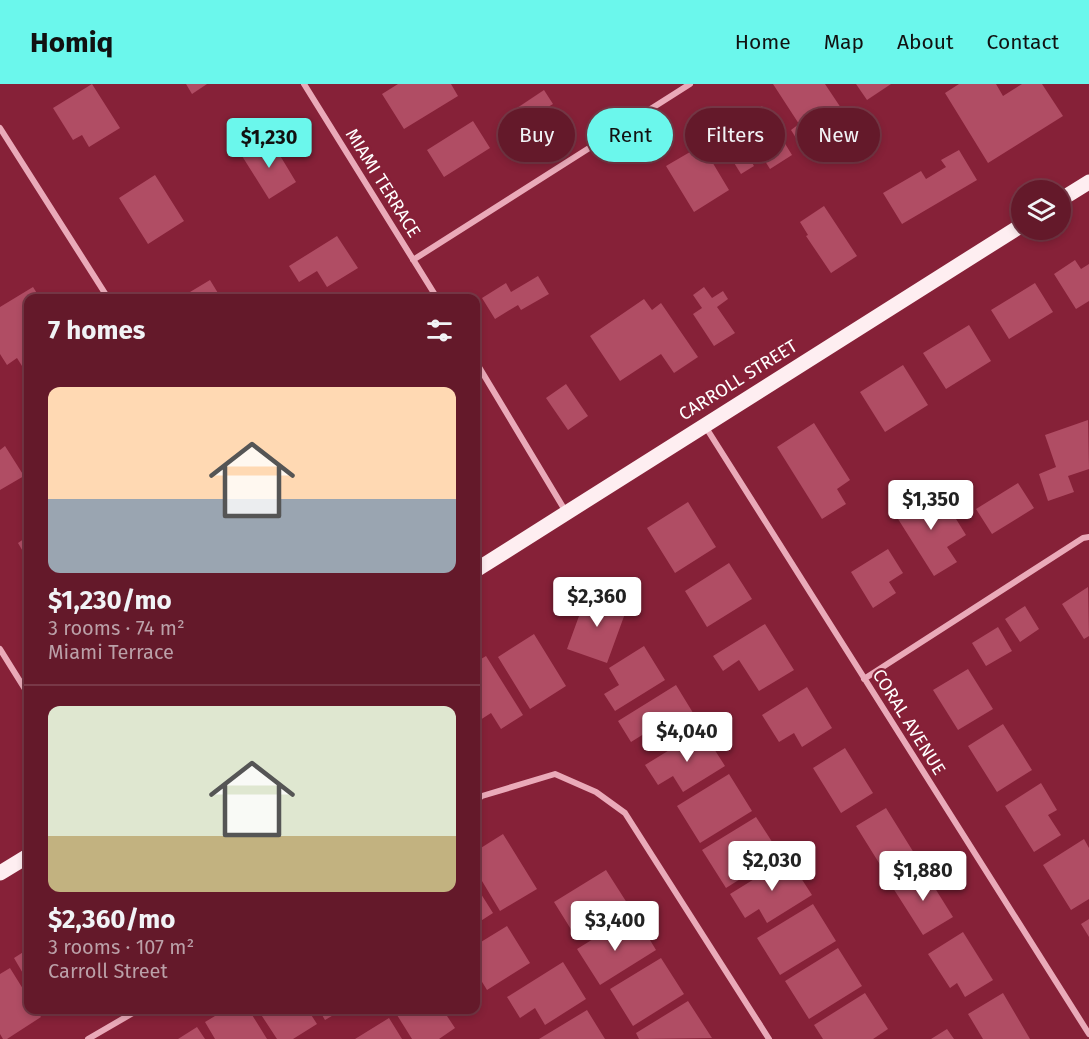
<!DOCTYPE html>
<meta charset="utf-8">
<style>
body{margin:0;font-family:"Fira Sans",sans-serif;background:#6c2636;color:#f1f3f6;height:100vh;display:flex;flex-direction:column;font-size:22px;white-space:nowrap}
*{box-sizing:border-box;margin:0}
p{font-size:20px;color:#bba0a8}
.icon{flex:none;width:33px;height:33px;fill:none;stroke:currentColor;stroke-width:2;stroke-linecap:round;stroke-linejoin:round}
.map{position:relative;flex:1;overflow:hidden}
.sheet{position:absolute;left:24px;top:210px;width:456px;height:720px;display:flex;flex-direction:column;background:#64192a;border-radius:12px;box-shadow:0 3px 9px #0003,0 0 0 2px #783847}
.sheet>*{flex:none}
.banner{position:absolute;left:498px;top:24px;width:501px;height:54px;display:flex;gap:12px}
.fabs{position:absolute;left:1011px;top:96px;display:grid;gap:12px}
.fabs a{display:grid;place-items:center;width:60px;height:60px;border-radius:50%;background:#64192a;box-shadow:0 3px 9px #0003,0 0 0 2px #783847;font-size:30px}
.price{position:absolute;translate:-50% -51px;padding:0 14px;border-radius:6px;background:#fff;color:#222;font-size:20px;line-height:39px;filter:drop-shadow(0 2px 3px #0008)}
.price::after{content:'';position:absolute;left:50%;top:36px;width:18px;height:14px;margin-left:-9px;background:inherit;clip-path:polygon(0 0,100% 0,50% 100%)}
.price.active{background:#6bf7ec;color:#111}
ul{padding:0;list-style:none}
li{display:grid;align-content:center;gap:12px;height:318px;padding:0 24px}
li+li{border-top:2px solid #783847}
li span{display:grid;place-items:center;height:186px;border-radius:12px;color:#555}
li>.icon{margin-inline-start:auto}
span .icon{width:108px;height:108px;fill:#fffc;stroke-width:1}
li b{font-size:26px}
h2{display:flex;justify-content:space-between;align-items:center;height:72px;padding:0 24px;font-size:26px}
.chip{padding:0 21px;border-radius:27px;background:#64192a;box-shadow:0 3px 9px #0003,0 0 0 2px #783847;font-size:21px;line-height:54px}
.chip.active{background:#6bf7ec;color:#111}
header{display:flex;align-items:center;gap:36px;box-sizing:border-box;height:84px;padding:0 30px;background:#6bf7ec;color:#111}
header strong{font-size:28px}
nav{display:flex;gap:33px;margin-inline-start:auto;font-size:21px}
.map>svg:first-child{display:block}
.building{fill:#b04d64}
.lines{fill:none;stroke-linecap:round;stroke-linejoin:round}
.street{stroke:#eaaab9;stroke-width:6}
.primary{stroke:#feeef1;stroke-width:15}
.labels{text-anchor:middle;dominant-baseline:central;stroke-width:4.5;stroke-linejoin:round;paint-order:stroke}
.street-label{font-size:18px;fill:#fff;stroke:#862138}
</style>
<header>
<strong>Homiq</strong>
<nav><a>Home</a><a>Map</a><a>About</a><a>Contact</a></nav>
</header>
<div class="map">
<svg width="1089" height="955" viewBox="0 0 1089 955">
<rect width="100%" height="100%" fill="#862138"/>
<path class="building" d="M92,0L120,44L89,63L82,51L73,56L53,24Z
M186,0H207L192,10Z
M398,0H451L458,12L404,45L382,10Z
M773,0H825L847,33L801,62L791,46L799,40Z
M856,0H891L867,16Z
M959,0H996L1003,12L1022,0H1042L1063,32L988,79L945,9Z
M544,6L553,20L510,46L502,34Z
M762,22L792,71L770,85L755,61L745,67L754,82L741,90L716,50Z
M473,37L490,64L444,93L427,66Z
M270,55L296,98L269,115L242,72Z
M702,61L729,106L694,128L666,82Z
M959,66L977,96L902,140L883,109L921,87L926,95L946,83L941,76Z
M155,91L184,137L148,160L119,114Z
M824,122L857,172L831,189L806,152L808,151L800,138Z
M337,152L358,184L327,203L317,187L299,198L289,182Z
M1075,176L1081,185L1089,180V217L1076,225L1054,190Z
M538,192L549,210L521,226L518,221L495,235L482,214L506,199L511,208Z
M210,196L221,214H180Z
M1035,199L1053,228L1009,255L991,226Z
M33,203L40,214H28V288L27,290L17,274L7,281L0,270V223Z
M704,203L712,214L723,207L728,215L717,223L735,249L714,262L693,230L702,224L693,211Z
M644,215L652,226L661,219L698,273L674,289L661,270L620,297L590,252Z
M969,241L991,277L946,305L923,269Z
M903,281L928,321L885,348L860,308Z
M566,300L588,332L568,346L546,314Z
M1088,336L1089,385L1068,392L1074,408L1048,417L1039,390L1056,383L1045,351Z
M814,339L850,396L837,405L846,420L822,435L777,363Z
M5,362L24,392L0,406V366Z
M1018,399L1034,424L992,450L976,425Z
M921,410L929,422L943,414L966,451L947,463L957,478L934,492L893,427Z
M688,418L716,463L675,489L647,444Z
M28,452V476L18,459Z
M888,465L903,489L889,498L896,509L873,524L851,488Z
M729,479L752,515L707,543L685,507Z
M1088,503L1089,552L1084,555L1062,520Z
M587,510L627,524L607,579L567,565Z
M1025,522L1039,545L1020,558L1005,535Z
M765,540L794,586L759,607L739,576L723,587L713,572Z
M998,543L1012,567L986,582L972,559Z
M534,550L566,602L530,625L498,573Z
M644,562L665,596L615,627L604,610L619,601L609,584Z
M486,572L523,631L501,645L491,629L477,638L476,636V578Z
M968,585L993,625L958,646L933,606Z
M676,601L698,637L656,663L647,648L631,658L618,637Z
M807,603L832,644L802,663L794,649L779,658L762,631Z
M1003,640L1032,686L997,708L968,662Z
M702,646L725,682L683,708L673,692L658,701L645,681Z
M845,664L873,709L841,729L813,684Z
M729,690L752,727L700,759L677,722Z
M1041,699L1057,726L1048,731L1061,751L1034,768L1005,722Z
M886,724L914,769L884,787L856,742Z
M756,733L780,770L726,804L702,766Z
M503,750L537,805L500,827L476,787V767Z
M1084,755L1089,764V815L1071,826L1043,781Z
M788,774L812,811L767,839L759,825L745,834L730,810Z
M923,785L953,833L923,851L893,804Z
M606,786L629,822L577,855L554,818Z
M476,802L493,829L476,840Z
M813,820L836,857L780,891L757,854Z
M1089,835V853L1081,840Z
M619,839L629,855L644,846L656,866L600,901L577,865Z
M507,842L530,879L487,906L476,888V861Z
M963,848L993,896L965,913L957,899L950,904L928,870Z
M838,864L862,902L809,935L785,897Z
M28,865V898L14,874Z
M661,874L684,910L633,942L610,905Z
M563,878L586,915L545,941L535,924L520,934L507,913Z
M10,884L28,913V926H36L41,933L7,955H3L0,950V890Z
M865,909L888,945L873,955H823L814,941Z
M1003,909L1030,955H983L968,930Z
M688,917L712,954L639,955L636,949Z
M225,926H249L267,955H215L205,938Z
M258,926H308L317,940L293,955H277Z
M319,926H342L325,936Z
M406,926H443L455,944L439,955H412L397,931Z
M587,926L605,955H539Z
M389,934L402,955H355Z
M197,943L205,955H178Z
M947,945L954,955H931Z"/>
<g class="lines">
<path class="street" d="M304,0L437,214
M0,44L108,214
M413,176L690,0
M476,278L566,428
M705,342L1089,950
M0,565L28,610
M864,595L1083,454L1089,453
M476,716L482,712L555,690L596,708L625,729L769,955
M88,955L138,926"/>
<path class="primary" d="M1060,116L1089,98
M476,486L1022,141
M0,789L28,772"/>
</g>
<g class="labels">
<g class="street-label">
<text transform="translate(383 99) rotate(58)">MIAMI TERRACE</text>
<text transform="translate(738 296) rotate(-32)">CARROLL STREET</text>
<text transform="translate(909 638) rotate(58)">CORAL AVENUE</text>
</g>
</g>
</svg>
<div class="fabs">
<a><svg class="icon" aria-label="layers" viewBox="0 0 24 24"><path d="M12 4l9 5-9 5-9-5zM3 14l9 5 9-5"/></svg></a>
</div>
<b class="price active" style="left:269px;top:85px">$1,230</b>
<b class="price" style="left:931px;top:447px">$1,350</b>
<b class="price" style="left:597px;top:544px">$2,360</b>
<b class="price" style="left:687px;top:679px">$4,040</b>
<b class="price" style="left:772px;top:808px">$2,030</b>
<b class="price" style="left:923px;top:818px">$1,880</b>
<b class="price" style="left:615px;top:868px">$3,400</b>
<div class="banner">
<a class="chip">Buy</a>
<a class="chip active">Rent</a>
<a class="chip">Filters</a>
<a class="chip">New</a>
</div>
<section class="sheet">
<h2>7 homes<svg class="icon" aria-label="filters" viewBox="0 0 24 24"><path d="M4 7h16M4 17h16"/><circle cx="9" cy="7" r="2"/><circle cx="15" cy="17" r="2"/></svg></h2>
<ul>
<li><span style="background:linear-gradient(#ffd9b3 60%,#9aa5b1 0)"><svg class="icon" aria-label="home" viewBox="0 0 24 24"><path d="M3 11l9-7 9 7M6 9v11h12V9"/></svg></span><div><b>$1,230/mo</b><p>3 rooms · 74 m²</p><p>Miami Terrace</p></div></li>
<li><span style="background:linear-gradient(#dfe7d0 70%,#c2b280 0)"><svg class="icon" aria-label="home" viewBox="0 0 24 24"><path d="M3 11l9-7 9 7M6 9v11h12V9"/></svg></span><div><b>$2,360/mo</b><p>3 rooms · 107 m²</p><p>Carroll Street</p></div></li>
</ul>
</section>
</div>
